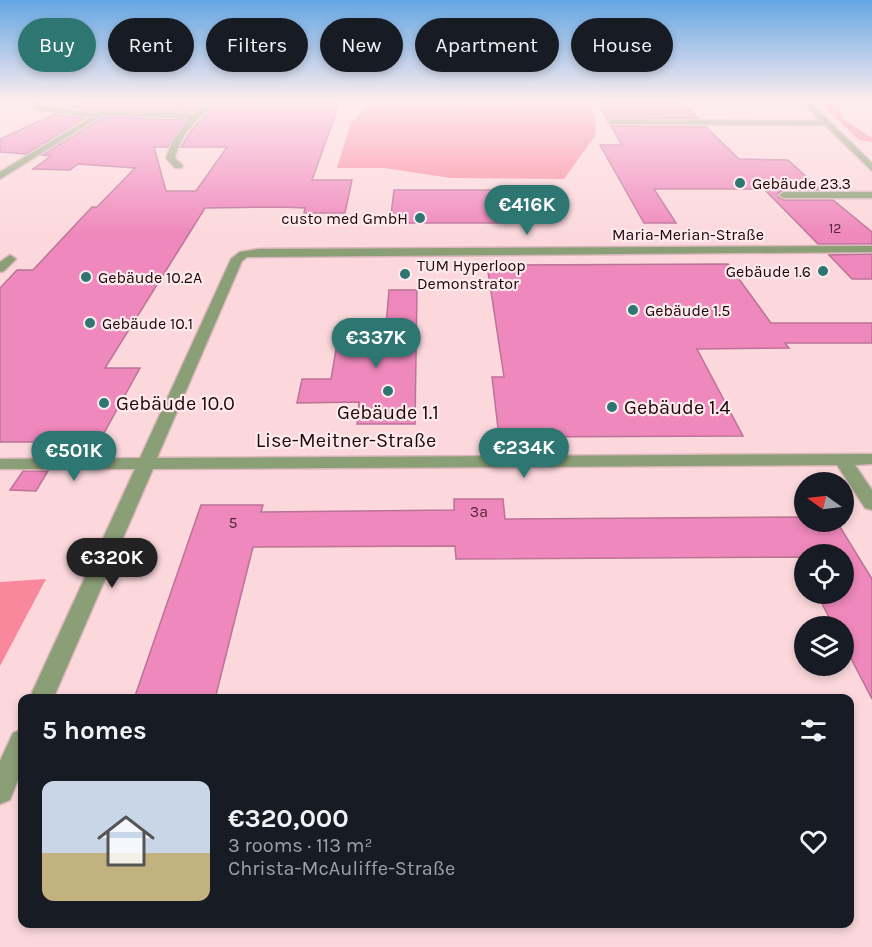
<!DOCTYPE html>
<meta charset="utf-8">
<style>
body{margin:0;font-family:Karla,sans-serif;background:#242831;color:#f1f3f6;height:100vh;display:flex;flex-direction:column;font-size:22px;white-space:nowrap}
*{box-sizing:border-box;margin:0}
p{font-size:20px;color:#9ea1a6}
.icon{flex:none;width:33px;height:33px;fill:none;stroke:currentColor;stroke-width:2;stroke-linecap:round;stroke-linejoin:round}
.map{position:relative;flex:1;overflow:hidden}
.details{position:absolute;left:18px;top:694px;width:836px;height:234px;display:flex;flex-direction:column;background:#171b24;border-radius:12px;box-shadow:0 3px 9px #0003}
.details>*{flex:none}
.hud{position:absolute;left:18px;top:18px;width:837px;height:54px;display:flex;gap:12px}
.needle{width:39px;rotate:284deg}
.tools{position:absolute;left:794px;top:472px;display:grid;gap:12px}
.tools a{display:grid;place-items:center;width:60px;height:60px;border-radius:50%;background:#171b24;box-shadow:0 3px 9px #0003;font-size:30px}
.price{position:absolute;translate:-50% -51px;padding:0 14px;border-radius:21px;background:#2d7671;color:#fff;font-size:20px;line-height:39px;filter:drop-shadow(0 2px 3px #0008)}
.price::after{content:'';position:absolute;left:50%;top:36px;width:18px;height:14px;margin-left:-9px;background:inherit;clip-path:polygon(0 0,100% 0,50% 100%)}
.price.active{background:#222;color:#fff}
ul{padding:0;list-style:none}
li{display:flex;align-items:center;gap:18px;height:150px;padding:0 24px}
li+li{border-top:2px solid #363941}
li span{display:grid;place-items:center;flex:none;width:168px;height:120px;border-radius:12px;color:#555}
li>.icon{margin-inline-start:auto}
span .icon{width:72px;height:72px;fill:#fffc;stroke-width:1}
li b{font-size:26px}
h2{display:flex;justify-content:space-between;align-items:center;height:72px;padding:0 24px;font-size:26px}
.chip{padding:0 21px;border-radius:27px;background:#171b24;box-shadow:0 3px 9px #0003;font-size:21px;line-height:54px}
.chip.active{background:#2d7671;color:#fff}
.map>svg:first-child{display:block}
.green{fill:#f78b9e}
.forest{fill:#f9889c}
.building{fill:#ef88bc;stroke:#bb7396;stroke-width:1.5}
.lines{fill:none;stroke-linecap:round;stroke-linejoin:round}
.minor-casing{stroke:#d9b6bb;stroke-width:3}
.minor{fill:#8b9f76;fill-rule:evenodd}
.poi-dot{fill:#2d7671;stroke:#fdeaec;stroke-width:2}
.labels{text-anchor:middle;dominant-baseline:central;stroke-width:4.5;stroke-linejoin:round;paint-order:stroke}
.far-number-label{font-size:14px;fill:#552638}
.far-poi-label{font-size:16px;fill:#22050c;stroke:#fdeaec;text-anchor:start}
.far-street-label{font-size:16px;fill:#22050c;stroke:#fdeaec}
.number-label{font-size:16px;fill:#552638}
.poi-label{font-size:20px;fill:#22050c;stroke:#fdeaec;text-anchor:start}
.street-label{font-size:20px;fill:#22050c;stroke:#fdeaec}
</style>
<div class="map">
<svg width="872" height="947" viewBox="0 0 872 947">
<rect width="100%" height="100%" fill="#fcd8dc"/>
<path class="green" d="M367,102H468C453,123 387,111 364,107Z"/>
<path class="forest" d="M468,102H590L596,125L595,136L564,179L451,178L384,168H337L351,122L357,118L364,107C387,111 453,123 468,102Z
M819,102H838L842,118L872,138V142L859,140Z
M46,579L0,666V582Z"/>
<path class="building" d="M84,102H159L204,103L193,112L109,109L95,111L71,108Z
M340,102L312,180H352L345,213H304L305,208L282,207L205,208L105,368H140L99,442H67L58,456L33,457L43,442H0V288L17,270H33L92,207H97L135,168L78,164L70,170L33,169L51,156L42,155L101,119L109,117L185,120L168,147H154L166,191H196L227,147H181L193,128L219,103Z
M598,102H682L698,118L607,119Z
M53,115L84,118L26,154L0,152V139Z
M611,126L706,127L739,159L788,160L821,190H784L778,193V197L784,200H833L872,232V244H818L764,189H654L676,223H644L600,145H622Z
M394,190H506L512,223H390Z
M872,254V279H852L829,255Z
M728,264L771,323H872V343H785L789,348L697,349L743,436L499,437L492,377H504L487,265Z
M389,290H417L415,424H357L359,402L297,403L302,379H331L338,338H385Z
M23,471H48L36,491L10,490Z
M454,499H503L505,519L804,517V522H837L872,579V699L843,643V627H834L817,594H843V555H804V569L798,557L456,559L455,546L253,547L215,699H134L201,505H263L261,512L454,510Z"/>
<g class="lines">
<g class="minor-casing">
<path id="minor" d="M36,102H43L40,106L95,113L109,111L194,114L209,102H217C198,118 181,132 175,158L183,166L181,168H175L166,158L172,142L189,118L109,115L100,117L0,179V172L91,117L35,110L32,106Z
M803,102H810L872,163V171L825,125L611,124L607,122L611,120L820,121Z
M872,192V198H784L779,195L784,192Z
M872,246V252L247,257L242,261L157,458L872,454V464L855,465L872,490V510L865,508L837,465L153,469L53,699H29L135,469H0V459L140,458L231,259L240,252L259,249Z
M10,255L16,259L4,271L0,272V262Z
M22,729V770L10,800L0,804V761L13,733Z"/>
</g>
<use href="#minor" class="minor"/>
</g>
<linearGradient id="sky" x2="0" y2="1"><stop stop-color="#64a6e3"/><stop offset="0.43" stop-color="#feedef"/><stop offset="1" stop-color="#feedef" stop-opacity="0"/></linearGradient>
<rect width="872" height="235" fill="url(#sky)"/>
<g class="poi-dot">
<circle cx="740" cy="183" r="6"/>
<circle cx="420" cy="218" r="6"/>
<circle cx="823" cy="271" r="6"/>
<circle cx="405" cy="274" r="6"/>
<circle cx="86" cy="277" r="6"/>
<circle cx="633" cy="310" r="6"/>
<circle cx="90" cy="323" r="6"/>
<circle cx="388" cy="391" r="6"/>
<circle cx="104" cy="403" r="6"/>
<circle cx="612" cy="407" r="6"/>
</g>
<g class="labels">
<g class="far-number-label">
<text x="835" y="228">12</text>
</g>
<g class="far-poi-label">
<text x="752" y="183">Gebäude 23.3</text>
<text x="408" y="218" text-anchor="end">custo med GmbH</text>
<text x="417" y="265">TUM Hyperloop<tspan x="417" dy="18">Demonstrator</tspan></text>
<text x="811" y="271" text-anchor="end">Gebäude 1.6</text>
<text x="98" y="277">Gebäude 10.2A</text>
<text x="645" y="310">Gebäude 1.5</text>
<text x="102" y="323">Gebäude 10.1</text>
</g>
<g class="far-street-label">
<text x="688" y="234">Maria-Merian-Straße</text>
</g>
<g class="number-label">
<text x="479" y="511">3a</text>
<text x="233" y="522">5</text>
</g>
<g class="poi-label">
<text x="116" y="403">Gebäude 10.0</text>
<text x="624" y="407">Gebäude 1.4</text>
<text x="388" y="412" text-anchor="middle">Gebäude 1.1</text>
</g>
<g class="street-label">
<text x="346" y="440">Lise-Meitner-Straße</text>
</g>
</g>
</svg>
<div class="tools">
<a><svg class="needle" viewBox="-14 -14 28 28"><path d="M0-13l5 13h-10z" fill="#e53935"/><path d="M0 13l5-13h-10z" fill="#9ea1a6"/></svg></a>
<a><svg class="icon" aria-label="locate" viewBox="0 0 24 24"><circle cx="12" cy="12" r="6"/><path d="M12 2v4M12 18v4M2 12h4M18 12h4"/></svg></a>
<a><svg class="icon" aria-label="layers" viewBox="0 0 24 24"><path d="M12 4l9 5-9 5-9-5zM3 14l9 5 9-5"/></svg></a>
</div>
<b class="price" style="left:527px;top:236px">€416K</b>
<b class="price" style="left:376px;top:369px">€337K</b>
<b class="price" style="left:524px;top:479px">€234K</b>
<b class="price" style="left:74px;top:482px">€501K</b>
<b class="price active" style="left:112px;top:589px">€320K</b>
<div class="hud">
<a class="chip active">Buy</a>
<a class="chip">Rent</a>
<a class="chip">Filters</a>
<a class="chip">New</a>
<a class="chip">Apartment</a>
<a class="chip">House</a>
</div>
<section class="details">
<h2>5 homes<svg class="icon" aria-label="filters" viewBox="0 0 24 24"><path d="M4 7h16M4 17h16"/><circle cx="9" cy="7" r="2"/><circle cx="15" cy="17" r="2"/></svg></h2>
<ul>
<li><span style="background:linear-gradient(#c9d6e8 60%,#c2b280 0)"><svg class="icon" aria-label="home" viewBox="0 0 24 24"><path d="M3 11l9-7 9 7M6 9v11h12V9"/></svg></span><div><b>€320,000</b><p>3 rooms · 113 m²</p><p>Christa-McAuliffe-Straße</p></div><svg class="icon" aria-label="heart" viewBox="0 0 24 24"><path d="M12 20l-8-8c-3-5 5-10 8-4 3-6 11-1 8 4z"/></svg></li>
</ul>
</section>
</div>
